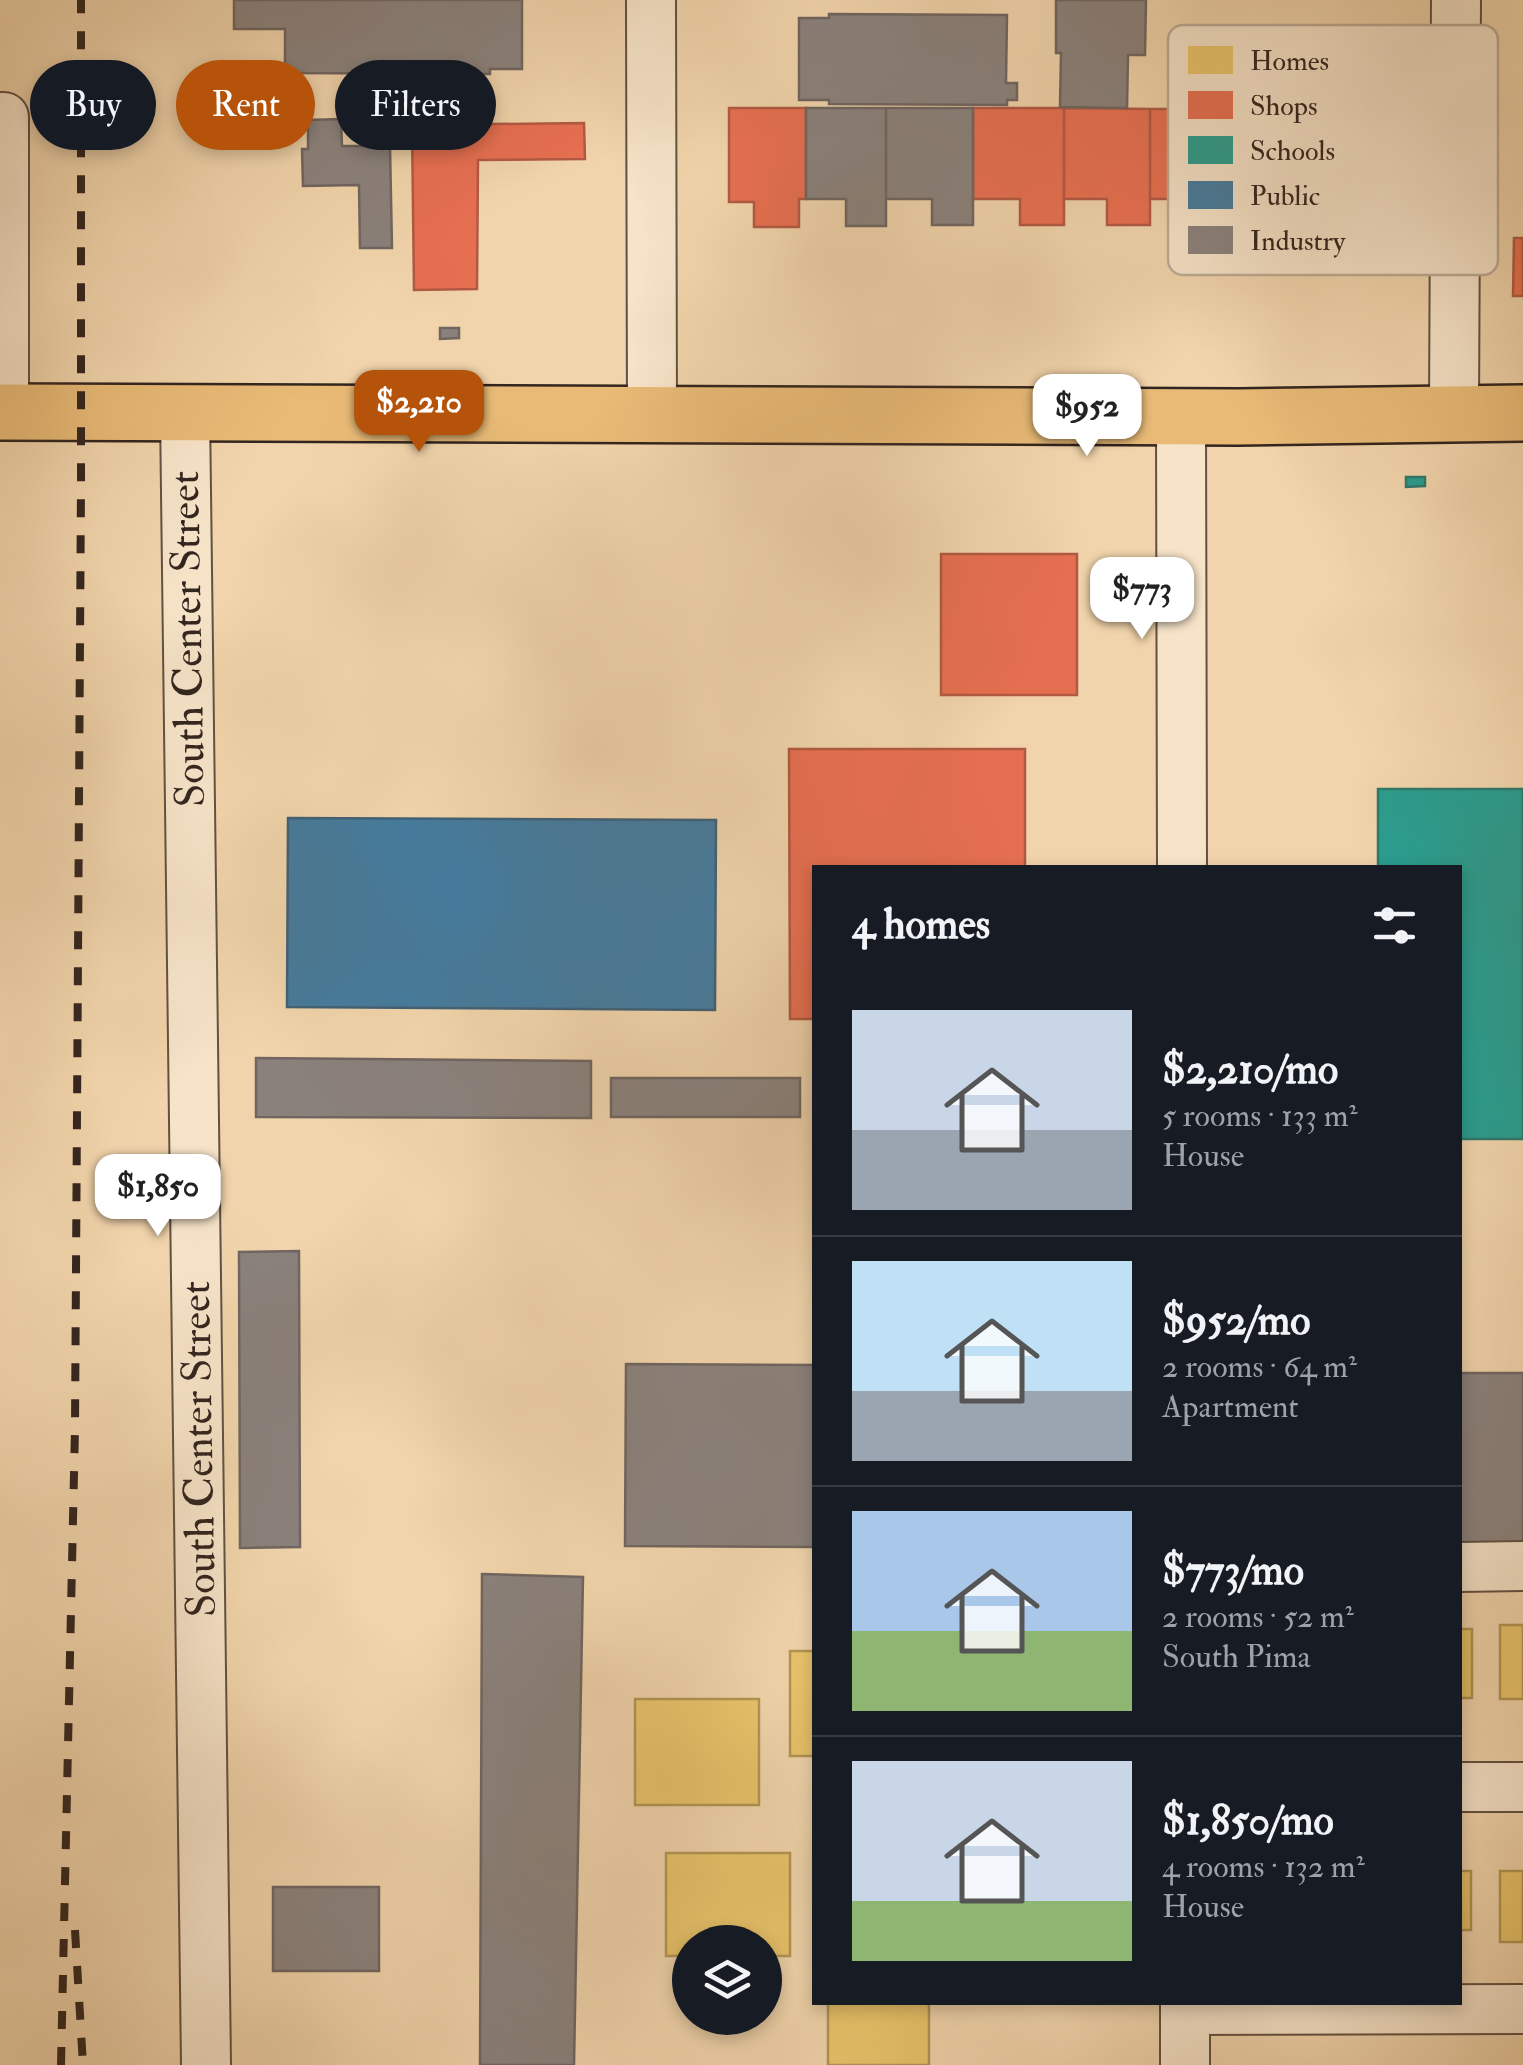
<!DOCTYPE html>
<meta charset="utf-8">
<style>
body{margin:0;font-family:"IM FELL Double Pica",serif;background:#242831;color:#f1f3f6;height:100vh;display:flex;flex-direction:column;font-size:38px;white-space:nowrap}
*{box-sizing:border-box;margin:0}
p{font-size:32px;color:#9ea1a6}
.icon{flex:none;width:55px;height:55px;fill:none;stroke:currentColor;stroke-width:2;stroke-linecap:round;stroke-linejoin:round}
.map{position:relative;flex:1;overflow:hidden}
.sheet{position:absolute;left:812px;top:865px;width:650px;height:1140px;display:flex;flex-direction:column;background:#171b24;border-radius:0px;box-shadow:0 5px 15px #0003}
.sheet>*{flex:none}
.banner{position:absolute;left:30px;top:60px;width:632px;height:90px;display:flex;gap:20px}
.buttons{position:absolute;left:672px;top:1925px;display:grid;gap:20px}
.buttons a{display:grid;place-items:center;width:110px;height:110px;border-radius:50%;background:#171b24;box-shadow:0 5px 15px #0003;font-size:50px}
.price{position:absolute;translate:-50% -85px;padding:0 22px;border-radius:20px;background:#fff;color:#222;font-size:32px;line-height:65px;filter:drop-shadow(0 2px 5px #0008)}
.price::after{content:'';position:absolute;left:50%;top:60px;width:30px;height:22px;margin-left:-15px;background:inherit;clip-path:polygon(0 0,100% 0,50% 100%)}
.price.current{background:#b45309;color:#fff}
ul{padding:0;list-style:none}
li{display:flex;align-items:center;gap:30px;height:250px;padding:0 40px}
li+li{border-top:2px solid #363941}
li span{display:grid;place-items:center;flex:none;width:280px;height:200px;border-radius:0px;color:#555}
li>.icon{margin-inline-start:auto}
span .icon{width:120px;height:120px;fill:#fffc;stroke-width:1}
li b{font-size:42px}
h2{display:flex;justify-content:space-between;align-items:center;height:120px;padding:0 40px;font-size:42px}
.chip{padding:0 35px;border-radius:45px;background:#171b24;box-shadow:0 5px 15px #0003;font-size:35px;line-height:90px}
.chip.current{background:#b45309;color:#fff}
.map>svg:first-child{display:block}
.homes{fill:#e9c46a;stroke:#b29454;stroke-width:2.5}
.shops{fill:#e76f51;stroke:#b15942;stroke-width:2.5}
.schools{fill:#2a9d8f;stroke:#2d796d;stroke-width:2.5}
.public{fill:#457b9d;stroke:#406177;stroke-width:2.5}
.industry{fill:#8a817c;stroke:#706560;stroke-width:2.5}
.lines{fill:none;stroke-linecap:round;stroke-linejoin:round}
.minor-casing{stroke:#625142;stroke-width:52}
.major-casing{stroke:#33251f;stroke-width:60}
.minor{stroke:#f6e3c8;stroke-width:48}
.major{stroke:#e8ba76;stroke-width:55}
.rail{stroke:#33251f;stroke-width:8;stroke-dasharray:18 18;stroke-linecap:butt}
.labels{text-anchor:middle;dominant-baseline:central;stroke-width:10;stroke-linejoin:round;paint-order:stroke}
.street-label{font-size:42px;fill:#33251f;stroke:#f6e3c8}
.key{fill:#f6e3c8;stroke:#bcaa95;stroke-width:2.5}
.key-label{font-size:28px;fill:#33251f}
</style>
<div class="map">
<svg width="1523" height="2065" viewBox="0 0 1523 2065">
<rect width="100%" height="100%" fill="#f1d4ab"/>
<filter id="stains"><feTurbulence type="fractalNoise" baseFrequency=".002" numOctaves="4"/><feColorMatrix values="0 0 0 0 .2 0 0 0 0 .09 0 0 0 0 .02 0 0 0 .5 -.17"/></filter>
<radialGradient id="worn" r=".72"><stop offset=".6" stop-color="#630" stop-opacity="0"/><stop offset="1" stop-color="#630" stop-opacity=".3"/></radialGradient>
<path class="homes" d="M1500,1625H1523V1699H1500Z
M1460,1629H1472V1698H1460Z
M790,1651H815V1756H790Z
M635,1699H759V1805H635Z
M666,1853H790V1956H765V1942H690V1956H666Z
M1460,1871H1471V1930H1460Z
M1500,1871H1523V1942H1500Z
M828,2002H929V2065H828Z"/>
<path class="shops" d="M729,108H806V199H799V227H754V202H729Z
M973,108H1064V225H1020V199H973Z
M1064,108L1150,109V225H1107V199H1064Z
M1150,109H1199L1198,199H1150Z
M584,123L585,159L478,160L477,289L414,290L412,125Z
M1514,238H1523V296H1513Z
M941,554H1077V695H941Z
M789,749H1025V868H815V1019H790Z"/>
<path class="schools" d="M1406,477H1425V486L1406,487Z
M1378,789H1523V1139H1460V868H1378Z"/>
<path class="public" d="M288,818L716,820L715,1010L287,1007Z"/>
<path class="industry" d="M234,0H522V69H490V74L285,73V29H234Z
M1056,0H1146L1145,55H1128L1127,108L1060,107L1061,53H1056Z
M829,14L1007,15L1006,83H1017V100H1007V105L829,104V100H799V18H829Z
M806,108H886V226H846V199H806Z
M886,108H973V225H932V199H886Z
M341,119L342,146H390L392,248H360L359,185L303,186L302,149H308V120Z
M440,328H459V338L440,339Z
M256,1058L591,1061V1118L256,1117Z
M611,1078H800V1117H611Z
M299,1251L300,1547L240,1548L239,1252Z
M626,1364L815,1365V1547L625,1546Z
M1460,1373H1523V1548H1460Z
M482,1574L583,1577L574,2065H480Z
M273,1887H379V1971H273Z"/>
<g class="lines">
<g class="minor-casing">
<path id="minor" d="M651,0L652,413
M0,117H4V412
M185,413L206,2065
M1454,413L1456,0
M1181,416L1182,868
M1460,1567L1523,1566
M1460,1787H1523
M1185,2010L1523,2009
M1185,2065V2002"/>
</g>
<g class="major-casing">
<path id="major" d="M0,412L1238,417L1523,413"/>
</g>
<use href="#minor" class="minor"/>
<use href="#major" class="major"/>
<path class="rail" d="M75,1930L83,2065
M61,2065L75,1428L81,484V0"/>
</g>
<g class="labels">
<g class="street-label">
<text transform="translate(188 639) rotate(-91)">South Center Street</text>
<text transform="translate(199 1449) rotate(-91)">South Center Street</text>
</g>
</g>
<rect x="1168" y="25" width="330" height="250" rx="15" class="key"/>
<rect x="1188" y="46" width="45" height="28" fill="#e9c46a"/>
<rect x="1188" y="91" width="45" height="28" fill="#e76f51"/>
<rect x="1188" y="136" width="45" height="28" fill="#2a9d8f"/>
<rect x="1188" y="181" width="45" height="28" fill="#457b9d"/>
<rect x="1188" y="226" width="45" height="28" fill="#8a817c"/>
<g class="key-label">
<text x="1250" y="70">Homes</text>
<text x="1250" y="115">Shops</text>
<text x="1250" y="160">Schools</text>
<text x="1250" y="205">Public</text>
<text x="1250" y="250">Industry</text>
</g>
<rect width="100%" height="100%" filter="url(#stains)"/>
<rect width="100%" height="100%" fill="url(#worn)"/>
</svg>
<div class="buttons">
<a><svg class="icon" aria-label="layers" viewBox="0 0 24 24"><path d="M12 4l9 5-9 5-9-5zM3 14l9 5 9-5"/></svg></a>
</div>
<b class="price current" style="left:419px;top:455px">$2,210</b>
<b class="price" style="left:1087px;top:459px">$952</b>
<b class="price" style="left:1142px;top:642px">$773</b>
<b class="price" style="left:158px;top:1239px">$1,850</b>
<div class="banner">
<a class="chip">Buy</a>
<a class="chip current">Rent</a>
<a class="chip">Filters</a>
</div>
<section class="sheet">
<h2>4 homes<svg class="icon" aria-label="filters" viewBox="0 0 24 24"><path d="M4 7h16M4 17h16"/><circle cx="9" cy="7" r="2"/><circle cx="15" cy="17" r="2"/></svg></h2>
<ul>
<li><span style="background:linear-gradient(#c9d6e8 60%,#9aa5b1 0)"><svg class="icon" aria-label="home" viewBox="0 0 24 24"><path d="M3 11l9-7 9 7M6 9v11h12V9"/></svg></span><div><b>$2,210/mo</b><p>5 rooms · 133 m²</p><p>House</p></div></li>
<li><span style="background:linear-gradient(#bfe0f5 65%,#9aa5b1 0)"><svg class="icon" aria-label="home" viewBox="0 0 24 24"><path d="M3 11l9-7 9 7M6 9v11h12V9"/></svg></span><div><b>$952/mo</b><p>2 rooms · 64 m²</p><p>Apartment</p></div></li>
<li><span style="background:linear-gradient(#a9c7e8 60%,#8fb573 0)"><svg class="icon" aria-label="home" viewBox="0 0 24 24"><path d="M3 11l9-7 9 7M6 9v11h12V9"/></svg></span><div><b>$773/mo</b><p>2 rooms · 52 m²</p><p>South Pima</p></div></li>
<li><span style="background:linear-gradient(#c9d6e8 70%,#8fb573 0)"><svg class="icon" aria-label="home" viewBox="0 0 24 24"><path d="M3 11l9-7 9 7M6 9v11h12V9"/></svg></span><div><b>$1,850/mo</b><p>4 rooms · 132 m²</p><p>House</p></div></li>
</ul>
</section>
</div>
